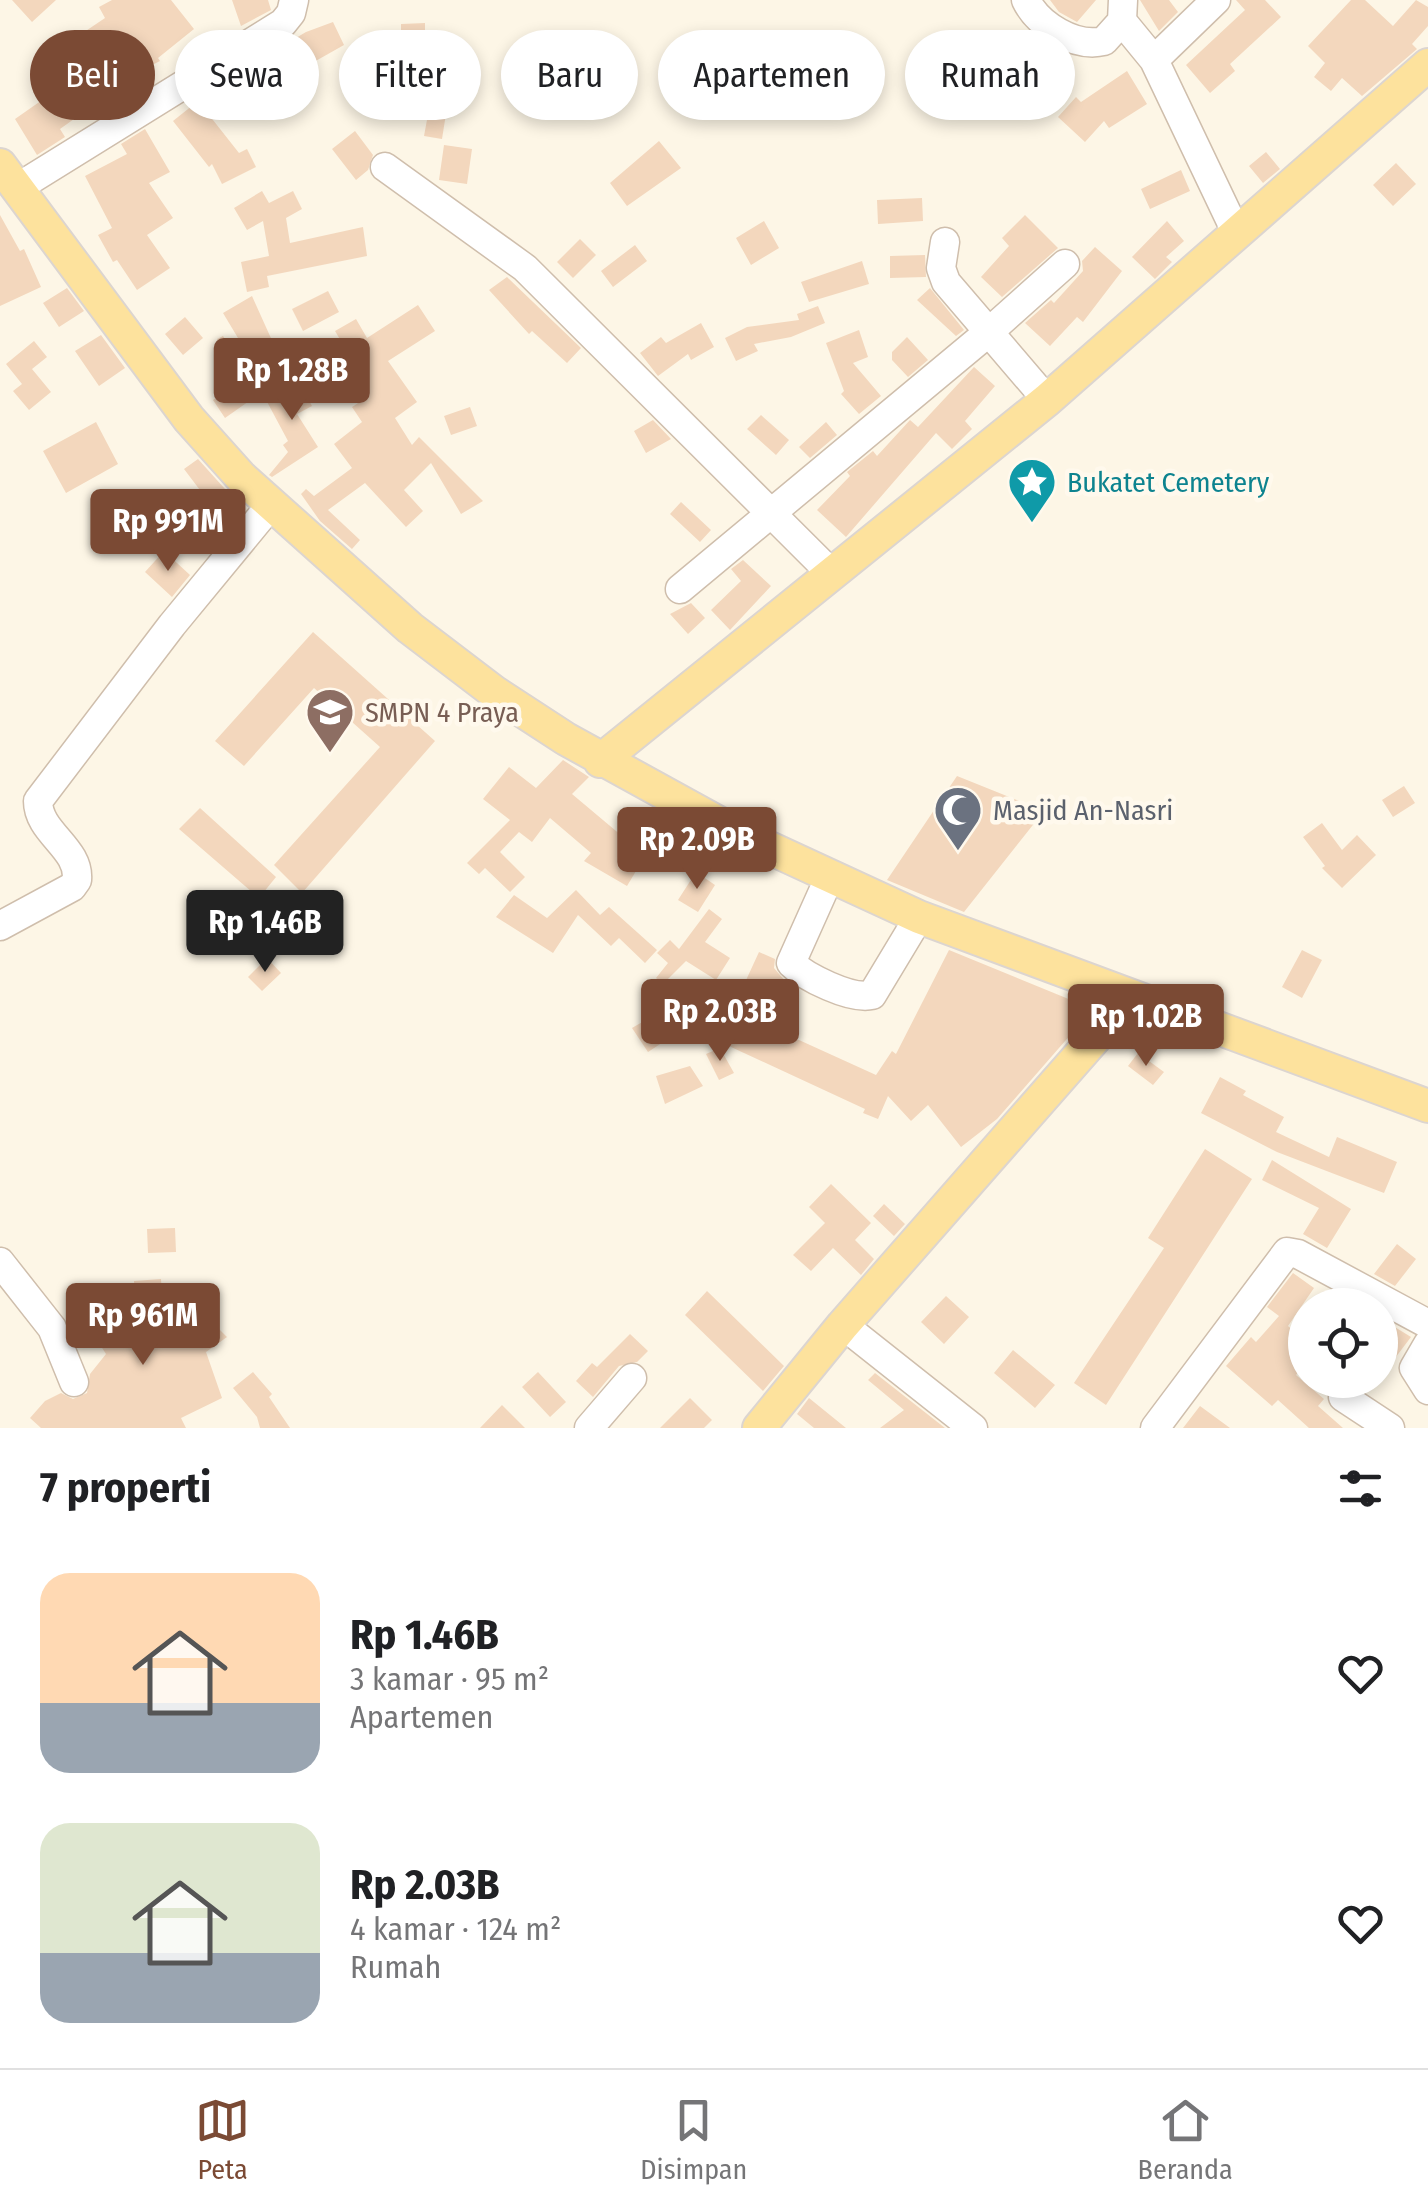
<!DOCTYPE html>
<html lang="id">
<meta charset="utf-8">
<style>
body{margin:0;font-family:"Fira Sans Condensed",sans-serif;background:#f2f2f2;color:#202124;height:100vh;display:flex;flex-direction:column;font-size:38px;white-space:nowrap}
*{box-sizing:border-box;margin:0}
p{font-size:32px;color:#757577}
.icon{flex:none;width:55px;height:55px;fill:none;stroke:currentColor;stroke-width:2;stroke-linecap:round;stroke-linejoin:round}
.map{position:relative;height:1428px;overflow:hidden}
.drawer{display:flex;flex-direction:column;background:#fff;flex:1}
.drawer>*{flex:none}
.top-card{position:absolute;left:30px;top:30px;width:1370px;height:90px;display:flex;gap:20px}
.controls{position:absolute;left:1288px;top:1288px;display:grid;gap:20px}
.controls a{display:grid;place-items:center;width:110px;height:110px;border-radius:50%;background:#fff;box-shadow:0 5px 15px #0003;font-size:50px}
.price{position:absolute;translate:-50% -85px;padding:0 22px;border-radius:10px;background:#7b4a34;color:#fff;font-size:32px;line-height:65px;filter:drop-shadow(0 2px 5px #0008)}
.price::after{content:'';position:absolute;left:50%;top:60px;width:30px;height:22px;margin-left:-15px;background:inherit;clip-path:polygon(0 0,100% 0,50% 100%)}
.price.on{background:#222;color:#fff}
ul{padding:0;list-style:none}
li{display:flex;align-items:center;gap:30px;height:250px;padding:0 40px}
li span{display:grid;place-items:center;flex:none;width:280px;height:200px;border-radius:30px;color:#555}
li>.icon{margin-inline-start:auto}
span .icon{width:120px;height:120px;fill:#fffc;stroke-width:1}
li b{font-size:42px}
h2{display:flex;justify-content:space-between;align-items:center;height:120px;padding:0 40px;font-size:42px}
.tag{padding:0 35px;border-radius:45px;background:#fff;box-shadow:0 5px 15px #0003;font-size:35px;line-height:90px}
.tag.on{background:#7b4a34;color:#fff}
.tab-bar{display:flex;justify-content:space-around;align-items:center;height:140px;border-top:2px solid #e0e0e0;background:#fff;font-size:28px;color:#757577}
.tab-bar a{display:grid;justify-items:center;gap:5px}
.tab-bar .on{color:#7b4a34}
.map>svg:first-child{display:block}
.building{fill:#f3d7bd}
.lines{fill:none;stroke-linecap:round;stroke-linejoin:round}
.minor-casing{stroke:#cfbeac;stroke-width:31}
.major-casing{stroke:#dcd5d0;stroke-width:36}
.minor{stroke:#fff;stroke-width:28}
.major{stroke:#fde29d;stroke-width:32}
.labels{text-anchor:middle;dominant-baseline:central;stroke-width:9;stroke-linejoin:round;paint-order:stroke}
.culture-label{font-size:28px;fill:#0d838f;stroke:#fff9ed;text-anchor:start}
.education-label{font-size:28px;fill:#785e54;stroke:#fff9ed;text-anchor:start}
.worship-label{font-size:28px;fill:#5b616d;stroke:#fff9ed;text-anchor:start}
</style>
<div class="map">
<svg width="1428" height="1428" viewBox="0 0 1428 1428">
<rect width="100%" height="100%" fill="#fdf6e6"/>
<path class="building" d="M12,0H56L32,22Z
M112,0H171L194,29L158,58L160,61L144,69L128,40L117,49L107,37L96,45L104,59L96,64L111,84L72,114L74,119L60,129L65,137L37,155L15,119L55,91L59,96L84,77L65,45L105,18L99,7Z
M232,0H268L271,10L241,26Z
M1050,0H1096L1077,22L1059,12Z
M1140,0H1169L1178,12L1159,31Z
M1236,0H1265L1281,17L1230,64L1235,71L1210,93L1186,65L1245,10Z
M1351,0H1365L1393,26L1416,0L1428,7V26L1412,44L1417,49L1362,96L1342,78L1331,91L1314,77L1325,63L1308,46Z
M333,22L344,45L289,76L274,51L306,32Z
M425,23V50H401V24Z
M1035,37L1057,51L1033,76L1015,57Z
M1127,71L1147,104L1109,128L1104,121L1085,142L1058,117L1076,97L1081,102Z
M443,80L448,101L442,139L424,136L429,109L414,113L407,89Z
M198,101L239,153L247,149L256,167L222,184L212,164L209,167L173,121Z
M145,129L170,172L149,183L173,218L147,235L170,268L137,290L117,260L113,262L98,235L112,228L85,176L127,154L121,144Z
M355,131L373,155L368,170L356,180L332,149Z
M659,141L681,168L627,206L610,183Z
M444,145L472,149L467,184L439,180Z
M1266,152L1280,169L1263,183L1249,166Z
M1396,163L1416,184L1393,206L1373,185Z
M1181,170L1190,191L1150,209L1141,189Z
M262,191L269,203L293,191L302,209L286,218L290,243L363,227L367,256L267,276L269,287L247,292L241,262L269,256L263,221L247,230L234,208Z
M922,198L923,221L878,224L877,200Z
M0,215L20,251L24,249L41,287L0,306Z
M1025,215L1058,248L1002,297L981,277L1009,246L1002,238Z
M764,221L779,248L751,265L736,238Z
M1167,221L1184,241L1166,257L1172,262L1155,279L1132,257Z
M580,239L596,255L573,278L557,262Z
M635,245L647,261L613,287L601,271Z
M1095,247L1122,271L1083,322L1077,317L1050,346L1025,323L1051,300L1054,303L1083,271L1082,261Z
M925,255L926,277L890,278V256Z
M862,261L869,284L809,302L801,282Z
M507,277L581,348L567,363L532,331L529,334L489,290Z
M67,288L84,311L59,327L43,303Z
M930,288L964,330L956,336L917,300Z
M328,291L339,312L303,331L292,309Z
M252,296L279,356L246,370L262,392L225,418L213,400L236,384L217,339L223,336L230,347L241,343L223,313Z
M418,305L435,331L388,361L417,402L395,418L412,445L419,437L483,501L461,514L431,463L404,490L423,511L406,527L365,483L328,510L360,540L352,549L320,521L301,494L306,489L314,496L352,468L334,444L362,422L352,407L366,398L348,367L354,363L335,331L356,319L367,338Z
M818,306L825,323L791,337L754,344L758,351L736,361L725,338L747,327L799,320L797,314Z
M185,317L203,338L183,355L165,334Z
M701,323L714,347L691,360L688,354L658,376L640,353L661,337L666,343Z
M859,330L868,357L853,363L881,396L859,414L841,394L844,391L826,343Z
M101,335L125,368L99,386L75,351Z
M907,337L928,360L908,377L892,360V352Z
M34,341L47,357L32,369L51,392L29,410L13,391L22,384L6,364Z
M974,367L995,386L965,421L972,429L952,449L936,433L846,537L817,510L850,476L847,472L873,451L877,456L910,420L918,427Z
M298,380L312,406L297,414L318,447L272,477L269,475L288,452L283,445L288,441L265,398Z
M470,407L477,426L451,435L444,416Z
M761,415L789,440L776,455L747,429Z
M653,420L671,439L646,453L634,431Z
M96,422L118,464L66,493L43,451Z
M826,422L837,435L810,458L799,447Z
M198,459L225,489L209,502L184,469Z
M681,502L711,530L700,542L670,514Z
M164,551L190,575L172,597L145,572Z
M743,560L771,586L730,630L711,610L741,581L731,569Z
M691,603L705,618L688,634L670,614Z
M313,632L435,741L302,893L274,865L380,747L314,688L244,766L215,741Z
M563,760L589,777L572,794L622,836L625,831L635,838L653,809L671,820L660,838L654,835L632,868L636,871L627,886L584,861L591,853L550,818L532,842L519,832L500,852L525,877L510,892L485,868L479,874L467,863L510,820L483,799L509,767L536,788Z
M957,776L1044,811L964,912L887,880Z
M1404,786L1415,803L1393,817L1382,800Z
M200,808L276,877L259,898L179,829Z
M1322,823L1342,850L1357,835L1376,855L1342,888L1322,868L1325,866L1303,837Z
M696,872L715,885L698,912L678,900Z
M576,890L600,915L609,907L657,950L645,963L619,938L611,946L578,915L553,953L496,917L514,895L547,918Z
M709,909L722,919L705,942L730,958L716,980L686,961L663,984L656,978L668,963L657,953L670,940L679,949Z
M949,950L1093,1009L997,1119L961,1147L928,1105L911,1121L888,1096L878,1119L863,1113L865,1109L718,1041L759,952L775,959L774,968L786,982L766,1025L876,1075L892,1051L896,1054Z
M1302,950L1322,960L1302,998L1282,987Z
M267,958L281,973L262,991L248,977Z
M703,989L712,1011L691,1022L681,1001Z
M656,1014L671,1037L648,1052L632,1028Z
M720,1048L734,1073L719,1080L706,1054Z
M1138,1053L1164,1072L1153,1085L1128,1066Z
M690,1066L703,1086L665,1104L656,1076Z
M1220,1077L1246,1091L1243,1095L1284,1117L1276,1132L1329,1157L1337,1137L1397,1162L1384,1193L1277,1152L1201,1113Z
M1205,1149L1252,1179L1106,1405L1074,1383L1164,1248L1148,1238Z
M1272,1160L1351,1209L1327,1248L1303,1234L1319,1208L1262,1180Z
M831,1184L871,1223L855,1240L874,1259L861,1275L833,1248L811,1271L793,1255L825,1223L809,1207Z
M884,1204L905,1224L894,1236L873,1216Z
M175,1228L176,1252L148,1253L147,1229Z
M1397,1244L1416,1259L1395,1286L1374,1274Z
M1293,1273L1314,1288L1288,1326L1305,1341V1364L1296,1375L1324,1399L1318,1406L1343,1428H1309L1278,1400L1272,1406L1226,1366L1251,1337L1256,1342L1279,1316L1267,1307Z
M161,1279L163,1315L187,1296L210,1325L213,1323L227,1337L206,1352L222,1398L181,1418L186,1428H41L30,1418L45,1401L61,1393L73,1399L87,1393L90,1374L106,1354L88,1326L135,1300L134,1281Z
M707,1291L784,1366L763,1391L685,1315Z
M946,1296L969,1317L944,1344L921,1322Z
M1380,1318L1411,1337L1380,1378Z
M630,1334L648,1351L637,1362L619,1366L593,1397L576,1381L592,1363L597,1367Z
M1013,1350L1055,1385L1035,1408L994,1373Z
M253,1372L272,1394L269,1397L290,1428H260L257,1417L233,1388Z
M538,1372L566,1402L550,1417L522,1387Z
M875,1373L945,1428H880L904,1410L868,1380Z
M690,1398L712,1420L704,1428H660Z
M809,1398L846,1428H814L797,1414Z
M502,1405L525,1428H480Z
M1200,1406L1230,1428H1183Z"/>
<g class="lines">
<g class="minor-casing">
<path id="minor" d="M1026,0C1038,25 1075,48 1104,41L1122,21
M1123,0L1122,21L1154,60L1216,0
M1154,60L1236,232
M385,167L525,268L830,572
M17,188L283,23L291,13L294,0
M945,242L941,268L946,282L1047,400
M680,589L990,331L1065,264
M830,876L791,963C805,977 851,1000 872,995L919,917
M0,926L72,887L77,880C80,848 38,833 38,801L172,625L270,506
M0,1262L52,1328L74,1382
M843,1325L973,1428
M1428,1344L1414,1368L1428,1390
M1343,1397L1390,1428
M589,1428L632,1378
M1155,1428L1287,1252L1298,1254L1428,1324"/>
</g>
<g class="major-casing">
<path id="major" d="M0,165L189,419L241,477L410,628L494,692L566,739L737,833L919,917L1428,1106
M600,761L1047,400L1428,65
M759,1428L843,1325L1130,998"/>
</g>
<use href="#minor" class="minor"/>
<use href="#major" class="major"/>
</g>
<defs>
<g id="sight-pin" transform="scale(2.5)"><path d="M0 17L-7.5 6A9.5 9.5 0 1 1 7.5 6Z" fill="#0f9aa8" stroke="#fff9ed"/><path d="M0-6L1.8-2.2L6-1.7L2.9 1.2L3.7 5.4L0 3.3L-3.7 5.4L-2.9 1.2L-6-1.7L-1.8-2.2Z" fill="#fff"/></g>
<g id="school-pin" transform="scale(2.5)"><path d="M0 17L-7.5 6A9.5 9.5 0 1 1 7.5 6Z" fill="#8d6e63" stroke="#fff9ed"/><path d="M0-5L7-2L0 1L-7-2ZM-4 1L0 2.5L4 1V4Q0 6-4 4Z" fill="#fff"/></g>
<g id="mosque-pin" transform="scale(2.5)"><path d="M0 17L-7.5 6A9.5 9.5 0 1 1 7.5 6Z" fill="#6b7280" stroke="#fff9ed"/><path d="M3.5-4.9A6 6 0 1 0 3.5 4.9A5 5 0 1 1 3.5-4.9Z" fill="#fff"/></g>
</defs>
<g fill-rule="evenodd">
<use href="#sight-pin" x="1032" y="482"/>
<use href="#school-pin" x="330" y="712"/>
<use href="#mosque-pin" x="958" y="810"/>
</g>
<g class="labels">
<g class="culture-label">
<text x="1067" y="482">Bukatet Cemetery</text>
</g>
<g class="education-label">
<text x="365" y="712">SMPN 4 Praya</text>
</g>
<g class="worship-label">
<text x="993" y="810">Masjid An-Nasri</text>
</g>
</g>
</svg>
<div class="controls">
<a><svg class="icon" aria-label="locate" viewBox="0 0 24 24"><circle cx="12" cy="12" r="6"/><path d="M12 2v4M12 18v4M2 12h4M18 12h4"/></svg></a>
</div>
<b class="price" style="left:292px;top:423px">Rp 1.28B</b>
<b class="price" style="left:168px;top:574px">Rp 991M</b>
<b class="price" style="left:697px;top:892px">Rp 2.09B</b>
<b class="price on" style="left:265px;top:975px">Rp 1.46B</b>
<b class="price" style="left:720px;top:1064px">Rp 2.03B</b>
<b class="price" style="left:1146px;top:1069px">Rp 1.02B</b>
<b class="price" style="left:143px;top:1368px">Rp 961M</b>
<div class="top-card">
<a class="tag on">Beli</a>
<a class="tag">Sewa</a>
<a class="tag">Filter</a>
<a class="tag">Baru</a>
<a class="tag">Apartemen</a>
<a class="tag">Rumah</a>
</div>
</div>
<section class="drawer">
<h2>7 properti<svg class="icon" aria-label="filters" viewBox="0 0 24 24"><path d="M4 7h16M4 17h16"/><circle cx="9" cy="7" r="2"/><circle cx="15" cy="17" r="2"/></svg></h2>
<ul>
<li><span style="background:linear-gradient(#ffd9b3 65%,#9aa5b1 0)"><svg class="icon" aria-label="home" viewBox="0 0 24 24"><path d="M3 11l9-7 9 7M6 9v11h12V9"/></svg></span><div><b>Rp 1.46B</b><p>3 kamar · 95 m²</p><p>Apartemen</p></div><svg class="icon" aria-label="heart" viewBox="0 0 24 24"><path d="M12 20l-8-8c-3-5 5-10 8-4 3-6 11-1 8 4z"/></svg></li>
<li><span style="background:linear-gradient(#dfe7d0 65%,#9aa5b1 0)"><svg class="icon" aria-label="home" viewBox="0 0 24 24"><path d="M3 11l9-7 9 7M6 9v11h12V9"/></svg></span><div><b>Rp 2.03B</b><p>4 kamar · 124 m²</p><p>Rumah</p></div><svg class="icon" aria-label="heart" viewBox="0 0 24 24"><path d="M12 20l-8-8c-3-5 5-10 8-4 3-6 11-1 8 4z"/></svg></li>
</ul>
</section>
<nav class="tab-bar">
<a class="on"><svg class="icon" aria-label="map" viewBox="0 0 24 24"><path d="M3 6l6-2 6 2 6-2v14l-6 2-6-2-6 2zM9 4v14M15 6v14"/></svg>Peta</a>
<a><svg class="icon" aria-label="saved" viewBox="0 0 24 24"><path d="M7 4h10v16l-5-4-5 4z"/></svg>Disimpan</a>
<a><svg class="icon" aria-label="home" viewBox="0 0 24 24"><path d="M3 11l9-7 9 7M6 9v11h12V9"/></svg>Beranda</a>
</nav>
